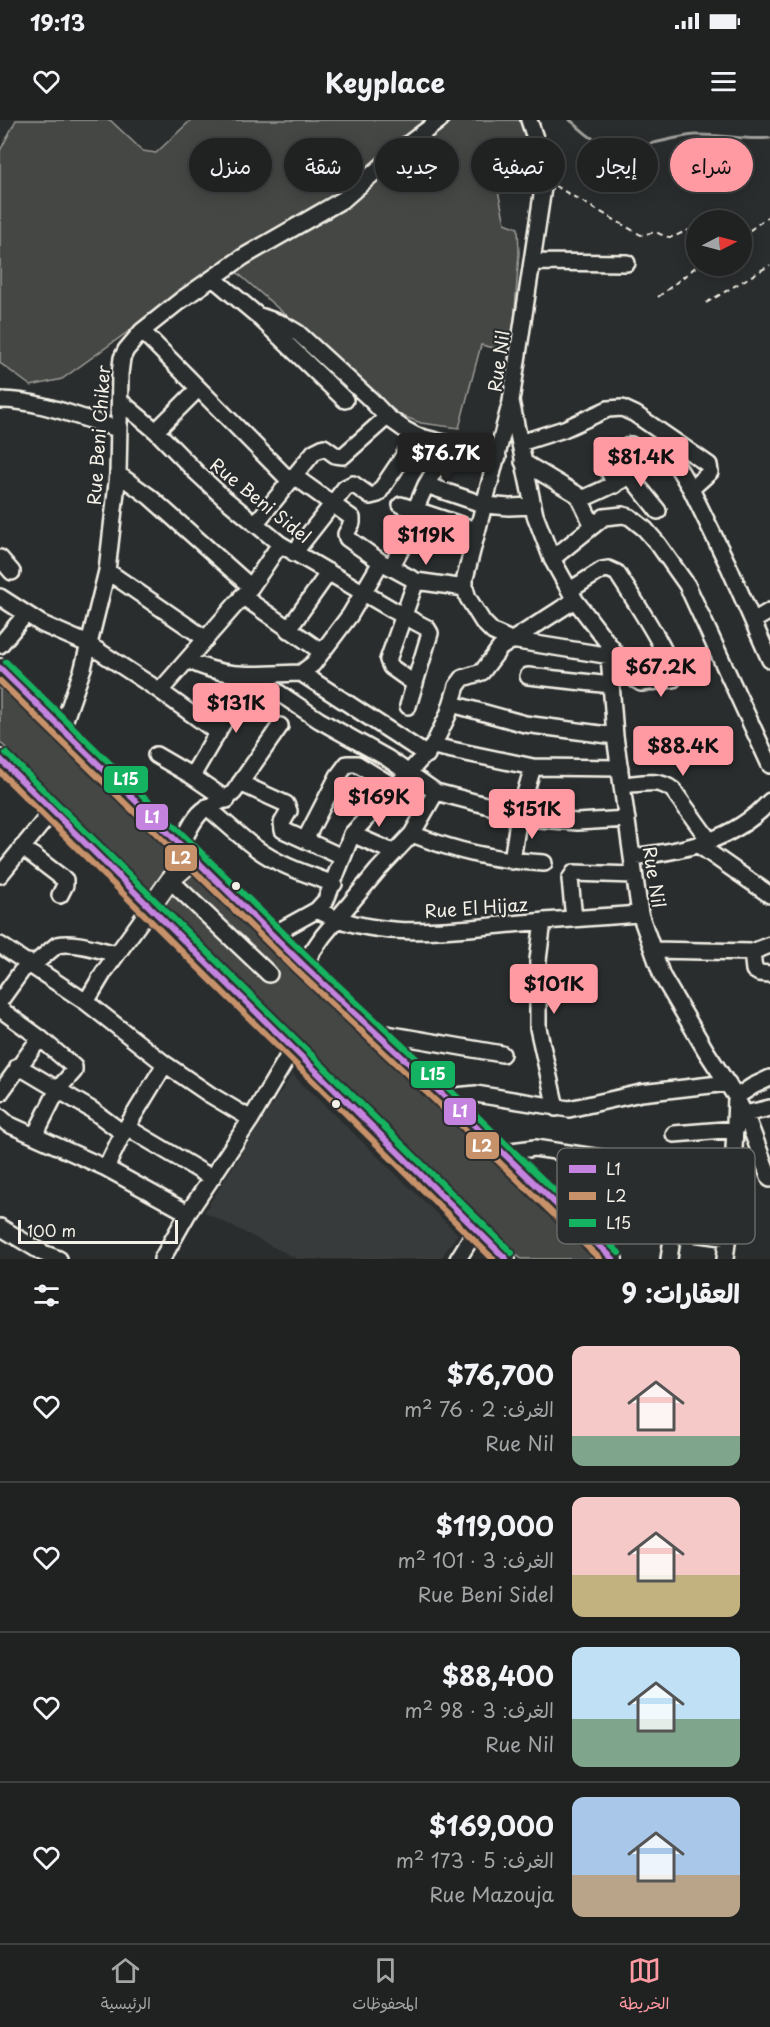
<!DOCTYPE html>
<html lang="ar">
<meta charset="utf-8">
<style>
body{margin:0;font-family:"Playpen Sans","Playpen Sans Arabic",sans-serif;background:#282a2a;color:#f1f3f6;direction:rtl;height:100vh;display:flex;flex-direction:column;font-size:22px;white-space:nowrap}
*{box-sizing:border-box;margin:0}
p{font-size:20px;color:#a2a4a5}
.icon{flex:none;width:33px;height:33px;fill:none;stroke:currentColor;stroke-width:2;stroke-linecap:round;stroke-linejoin:round}
.map{position:relative;height:1139px;overflow:hidden;direction:ltr}
.panel{display:flex;flex-direction:column;background:#202222;flex:1}
.panel>*{flex:none}
.hud{position:absolute;left:18px;top:18px;width:735px;height:54px;direction:rtl;display:flex;gap:12px}
.needle{width:39px;rotate:84deg}
.buttons{position:absolute;left:686px;top:90px;display:grid;gap:12px}
.buttons a{display:grid;place-items:center;width:66px;height:66px;border-radius:50%;background:#202222;box-shadow:0 3px 15px #0003,0 0 0 2px #3d3f40;font-size:30px}
.scale{position:absolute;left:18px;bottom:15px;width:160px;box-sizing:border-box;padding-left:6px;border:3px solid #f4f1e8;border-top:0;font-size:16px;line-height:21px;white-space:nowrap;color:#f4f1e8;-webkit-text-stroke:4px #2a2d2e;paint-order:stroke}
.price{position:absolute;translate:-50% -51px;padding:0 14px;border-radius:6px;background:#ff9aa2;color:#111;font-size:20px;line-height:39px;filter:drop-shadow(0 2px 3px #0008)}
.price::after{content:'';position:absolute;left:50%;top:36px;width:18px;height:14px;margin-left:-9px;background:inherit;clip-path:polygon(0 0,100% 0,50% 100%)}
.price.active{background:#222;color:#fff}
ul{padding:0;list-style:none}
li{display:flex;align-items:center;gap:18px;height:150px;padding:0 30px}
li+li{border-top:2px solid #3d3f40}
li span{display:grid;place-items:center;flex:none;width:168px;height:120px;border-radius:12px;color:#555}
li>.icon{margin-inline-start:auto}
span .icon{width:72px;height:72px;fill:#fffc;stroke-width:1}
li b{font-size:26px}
h2{display:flex;justify-content:space-between;align-items:center;height:72px;padding:0 30px;font-size:26px}
.chip{padding:0 21px;border-radius:27px;background:#202222;box-shadow:0 3px 15px #0003,0 0 0 2px #3d3f40;font-size:21px;line-height:54px}
.chip.active{background:#ff9aa2;color:#111}
.status{display:flex;justify-content:space-between;align-items:center;height:42px;padding:0 30px;background:#202222;direction:ltr}
.status svg{height:16px;fill:currentColor}
header{display:flex;justify-content:space-between;align-items:center;height:78px;padding:0 30px;background:#202222;font-size:27px;font-weight:700}
.menu{display:flex;justify-content:space-around;align-items:center;height:84px;border-top:2px solid #3d3f40;background:#202222;font-size:16px;color:#a2a4a5}
.menu a{display:grid;justify-items:center;gap:3px}
.menu .active{color:#ff9aa2}
.map>svg:first-child{display:block}
.built{fill:#373a3a}
.green{fill:#444645;stroke:#9c9c96;stroke-width:1.5}
.lines{fill:none;stroke-linecap:round;stroke-linejoin:round}
.stream{stroke:#9f9f9a;stroke-width:3}
.minor-casing{stroke:#f4f1e8;stroke-width:20}
.major-casing{stroke:#f4f1e8;stroke-width:22}
.path{stroke:#f4f1e8;stroke-width:2;stroke-dasharray:6 4.5;stroke-linecap:butt}
.minor{stroke:#2a2d2e;stroke-width:15}
.major{stroke:#2a2d2e;stroke-width:18}
.bus-1-casing{stroke:#2a2d2e;stroke-width:10}
.bus-2-casing{stroke:#2a2d2e;stroke-width:10}
.bus-3-casing{stroke:#2a2d2e;stroke-width:10}
.bus-1{stroke:#c483df;stroke-width:6}
.bus-2{stroke:#c7916a;stroke-width:6}
.bus-3{stroke:#13b361;stroke-width:6}
.bus-dot{fill:#f4f1e8;stroke:#2a2d2e;stroke-width:2}
.labels{text-anchor:middle;dominant-baseline:central;stroke-width:4.5;stroke-linejoin:round;paint-order:stroke}
.street-label{font-size:18px;fill:#f4f1e8;stroke:#2a2d2e}
.key{fill:#2a2d2e;stroke:#676866;stroke-width:1.5}
.key-label{font-size:16px;fill:#f4f1e8}
.line-badge{stroke:#2a2d2e;stroke-width:2}
.badge-label{font-size:16px;text-anchor:middle;font-weight:bold;fill:#fff}
</style>
<div class="status"><b>19:13</b><svg viewBox="0 0 49 12"><path d="M0 12V9h3v3zM5 12V6h3v6zM10 12V3h3v9zM15 12V0h3v12zM26 1h20v11H26zM47 4h2v5h-2z"/></svg></div>
<header><svg class="icon" aria-label="menu" viewBox="0 0 24 24"><path d="M4 6h16M4 12h16M4 18h16"/></svg>Keyplace<svg class="icon" aria-label="heart" viewBox="0 0 24 24"><path d="M12 20l-8-8c-3-5 5-10 8-4 3-6 11-1 8 4z"/></svg></header>
<div class="map">
<svg width="770" height="1139" viewBox="0 0 770 1139">
<rect width="100%" height="100%" fill="#2a2d2e"/>
<filter id="ink" filterUnits="userSpaceOnUse"><feTurbulence type="fractalNoise" baseFrequency=".0167" numOctaves="2"/><feDisplacementMap in="SourceGraphic" scale="12" xChannelSelector="R" yChannelSelector="G"/><feConvolveMatrix kernelMatrix="1 2 1 2 8 2 1 2 1" color-interpolation-filters="sRGB"/></filter>
<g filter="url(#ink)">
<path class="built" d="M292,954L458,1114L440,1139H297L204,1092Z"/>
<path class="green" d="M16,0H110L143,31L156,33L191,0H521L526,24L496,62L505,103L518,108L519,133L512,232L481,225L459,308L421,303L400,295L225,142L62,259L31,266L0,243V31Z
M0,556L604,1139H521L0,622Z"/>
<g class="lines">
<path class="stream" d="M570,0C579,7 589,18 599,22C629,36 665,17 696,15C722,14 743,21 770,18"/>
<g class="minor-casing">
<path id="minor" d="M529,0L538,27L543,68L511,281L535,395L552,439L575,480L636,560L641,563L673,559C676,541 628,471 617,453L608,449L602,450L570,470
M532,142L627,143
M213,158L257,195L283,204L298,213L370,279L387,297L404,309L417,316L498,337
M259,197L345,280
M142,211L290,361
M0,280C40,280 80,298 118,309
M120,281L156,311L197,353L224,378L280,424L393,490L427,508L430,513L408,586
M510,285L465,458V468L468,478L483,502L493,512L511,520L617,537
M156,311L198,269
M520,323L564,309L608,289L622,288L635,294L709,345L710,352L691,369
M666,328L691,369L729,447L770,540
M523,342L578,375L593,406
M118,354L150,377L251,467
M294,356L352,398V403L346,414L347,418L381,442L416,461L465,468
M630,356L658,391
M426,365L485,385L509,387L533,386
M615,365L605,342L606,337L631,325L646,344
M582,379C614,365 649,350 671,321
M401,385L476,410
M415,390L426,365L450,325
M255,404L314,332L324,327L335,335L343,336L387,297
M294,433L345,368L353,364L370,376L378,374L417,316
M0,438L12,452
M552,439L604,397L623,395L630,397L645,409L658,424L687,465L770,645
M391,447L422,392
M107,451L206,519
M242,476L322,532
M0,477L42,504L88,524L160,571L218,613
M753,501L770,491
M288,510L329,452
M0,525L26,494
M609,536L615,616L640,794L662,856L706,931L736,977L748,1001L770,1059
M188,540C225,560 260,554 301,553L313,544L350,495L381,442
M301,553L427,635
M259,555L276,571L319,600L387,638L436,672L539,699L577,702L627,699
M528,556L611,565
M415,564L391,547L388,540L416,461
M160,571L251,467L280,424
M452,584L525,604L615,616
M62,608L83,548L107,451L118,354L120,254L122,238L126,230L142,211L181,180L243,137L344,79L400,30L440,0
M433,626L533,647L620,648
M156,635L192,656L227,680
M192,656L251,555
M240,663L286,684L289,691L282,703L283,710L342,737
M622,665C639,664 658,658 673,670L709,720
M207,687C224,701 240,717 257,729C280,746 307,754 334,764
M352,714L393,732
M412,714C458,732 494,740 544,743
M305,720L338,656L347,644H357L396,668
M181,725C187,714 194,696 205,689C216,682 225,682 234,672L280,606
M700,726L770,775
M22,727L65,760V765L60,775
M632,737C683,731 734,721 770,681
M512,741L519,694L533,647
M0,755L53,690
M170,760L269,854
M317,790C377,821 447,810 512,804C555,800 598,797 640,794
M574,799L570,759L574,753L634,755
M543,801L538,840V908L556,988
M272,815L317,790L326,780L352,714L433,626L448,595L457,566L463,558L482,552L500,528L575,480
M0,825L86,882L165,944L209,974L251,999
M653,830L752,832L770,825
M752,832L754,850L759,853L770,854
M33,845L57,825C76,821 98,830 117,834
M303,845L323,816L378,750L412,714L436,672
M0,881L28,842
M86,882L104,852L151,787
M0,889L40,918L74,947V951L58,969L35,1015
M375,912L502,934
M18,946L92,990L123,1013
M0,973L40,918
M445,977L476,974L569,989L641,973L728,963
M745,994L770,988
M0,997L8,1004L106,1048L188,1093
M128,1008L212,1058
M674,1014L736,1009
M503,1032L535,1028L733,1058
M106,1048L123,1013L165,944
M612,1101L728,1118
M0,1107L43,1133L59,1139
M603,1130L612,1101L626,1043
M162,1139L188,1093L251,999L293,928
M458,1139L476,1110
M669,1139L682,1051
M725,1139L732,1084L736,977L753,966L770,958"/>
</g>
<g class="major-casing">
<path id="major" d="M0,548L303,845L445,977L613,1139
M0,639L506,1139
M151,787L170,760L195,739"/>
</g>
<path class="path" d="M555,66L641,115L656,112C675,122 672,115 690,110L696,114
M741,117L770,95
M658,177L697,146
M706,183L770,145"/>
<use href="#minor" class="minor"/>
<use href="#major" class="major"/>
<g class="bus-1-casing">
<path id="bus-1" d="M0,548L303,845L445,977L613,1139
M0,639L506,1139"/>
</g>
<g class="bus-2-casing">
<path id="bus-2" d="M0,561L297,851L439,984L600,1139
M0,652L493,1139"/>
</g>
<g class="bus-3-casing">
<path id="bus-3" d="M6,542L309,838L451,971L619,1133
M6,633L512,1133"/>
</g>
<use href="#bus-1" class="bus-1"/>
<use href="#bus-2" class="bus-2"/>
<use href="#bus-3" class="bus-3"/>
</g>
</g>
<g class="bus-dot">
<circle cx="236" cy="766" r="5"/>
<circle cx="336" cy="984" r="5"/>
</g>
<g class="labels">
<g class="street-label">
<text transform="translate(498 241) rotate(-82)">Rue Nil</text>
<text transform="translate(98 315) rotate(-86)">Rue Beni Chiker</text>
<text transform="translate(261 380) rotate(39)">Rue Beni Sidel</text>
<text transform="translate(655 757) rotate(81)">Rue Nil</text>
<text transform="translate(476 787) rotate(-4)">Rue El Hijaz</text>
</g>
</g>
<rect x="557" y="1028" width="198" height="96" rx="9" class="key"/>
<rect x="569" y="1045" width="27" height="8" fill="#c483df"/>
<rect x="569" y="1072" width="27" height="8" fill="#c7916a"/>
<rect x="569" y="1099" width="27" height="8" fill="#13b361"/>
<g class="key-label">
<text x="606" y="1055">L1</text>
<text x="606" y="1082">L2</text>
<text x="606" y="1109">L15</text>
</g>
<g class="line-badge">
<rect x="103" y="645" width="46" height="29" rx="6" fill="#13b361"/>
<rect x="135" y="683" width="34" height="28" rx="6" fill="#c483df"/>
<rect x="164" y="724" width="34" height="28" rx="6" fill="#c7916a"/>
<rect x="410" y="940" width="46" height="29" rx="6" fill="#13b361"/>
<rect x="443" y="977" width="34" height="29" rx="6" fill="#c483df"/>
<rect x="465" y="1011" width="35" height="29" rx="6" fill="#c7916a"/>
</g>
<g class="badge-label">
<text x="126" y="665">L15</text>
<text x="152" y="703">L1</text>
<text x="181" y="744">L2</text>
<text x="433" y="960">L15</text>
<text x="460" y="997">L1</text>
<text x="482" y="1032">L2</text>
</g>
</svg>
<div class="buttons">
<a><svg class="needle" viewBox="-14 -14 28 28"><path d="M0-13l5 13h-10z" fill="#e53935"/><path d="M0 13l5-13h-10z" fill="#a2a4a5"/></svg></a>
</div>
<div class="scale">100 m</div>
<b class="price active" style="left:446px;top:364px">$76.7K</b>
<b class="price" style="left:641px;top:368px">$81.4K</b>
<b class="price" style="left:426px;top:446px">$119K</b>
<b class="price" style="left:661px;top:578px">$67.2K</b>
<b class="price" style="left:236px;top:614px">$131K</b>
<b class="price" style="left:683px;top:657px">$88.4K</b>
<b class="price" style="left:379px;top:708px">$169K</b>
<b class="price" style="left:532px;top:720px">$151K</b>
<b class="price" style="left:554px;top:895px">$101K</b>
<div class="hud">
<a class="chip active">شراء</a>
<a class="chip">إيجار</a>
<a class="chip">تصفية</a>
<a class="chip">جديد</a>
<a class="chip">شقة</a>
<a class="chip">منزل</a>
</div>
</div>
<section class="panel">
<h2>العقارات: 9<svg class="icon" aria-label="filters" viewBox="0 0 24 24"><path d="M4 7h16M4 17h16"/><circle cx="9" cy="7" r="2"/><circle cx="15" cy="17" r="2"/></svg></h2>
<ul>
<li><span style="background:linear-gradient(#f6c9c9 75%,#7fa58c 0)"><svg class="icon" aria-label="home" viewBox="0 0 24 24"><path d="M3 11l9-7 9 7M6 9v11h12V9"/></svg></span><div><b>$76,700</b><p>الغرف: 2 · 76 m²</p><p>Rue Nil</p></div><svg class="icon" aria-label="heart" viewBox="0 0 24 24"><path d="M12 20l-8-8c-3-5 5-10 8-4 3-6 11-1 8 4z"/></svg></li>
<li><span style="background:linear-gradient(#f6c9c9 65%,#c2b280 0)"><svg class="icon" aria-label="home" viewBox="0 0 24 24"><path d="M3 11l9-7 9 7M6 9v11h12V9"/></svg></span><div><b>$119,000</b><p>الغرف: 3 · 101 m²</p><p>Rue Beni Sidel</p></div><svg class="icon" aria-label="heart" viewBox="0 0 24 24"><path d="M12 20l-8-8c-3-5 5-10 8-4 3-6 11-1 8 4z"/></svg></li>
<li><span style="background:linear-gradient(#bfe0f5 60%,#7fa58c 0)"><svg class="icon" aria-label="home" viewBox="0 0 24 24"><path d="M3 11l9-7 9 7M6 9v11h12V9"/></svg></span><div><b>$88,400</b><p>الغرف: 3 · 98 m²</p><p>Rue Nil</p></div><svg class="icon" aria-label="heart" viewBox="0 0 24 24"><path d="M12 20l-8-8c-3-5 5-10 8-4 3-6 11-1 8 4z"/></svg></li>
<li><span style="background:linear-gradient(#a9c7e8 65%,#b9a48a 0)"><svg class="icon" aria-label="home" viewBox="0 0 24 24"><path d="M3 11l9-7 9 7M6 9v11h12V9"/></svg></span><div><b>$169,000</b><p>الغرف: 5 · 173 m²</p><p>Rue Mazouja</p></div><svg class="icon" aria-label="heart" viewBox="0 0 24 24"><path d="M12 20l-8-8c-3-5 5-10 8-4 3-6 11-1 8 4z"/></svg></li>
</ul>
</section>
<nav class="menu">
<a class="active"><svg class="icon" aria-label="map" viewBox="0 0 24 24"><path d="M3 6l6-2 6 2 6-2v14l-6 2-6-2-6 2zM9 4v14M15 6v14"/></svg>الخريطة</a>
<a><svg class="icon" aria-label="saved" viewBox="0 0 24 24"><path d="M7 4h10v16l-5-4-5 4z"/></svg>المحفوظات</a>
<a><svg class="icon" aria-label="home" viewBox="0 0 24 24"><path d="M3 11l9-7 9 7M6 9v11h12V9"/></svg>الرئيسية</a>
</nav>
